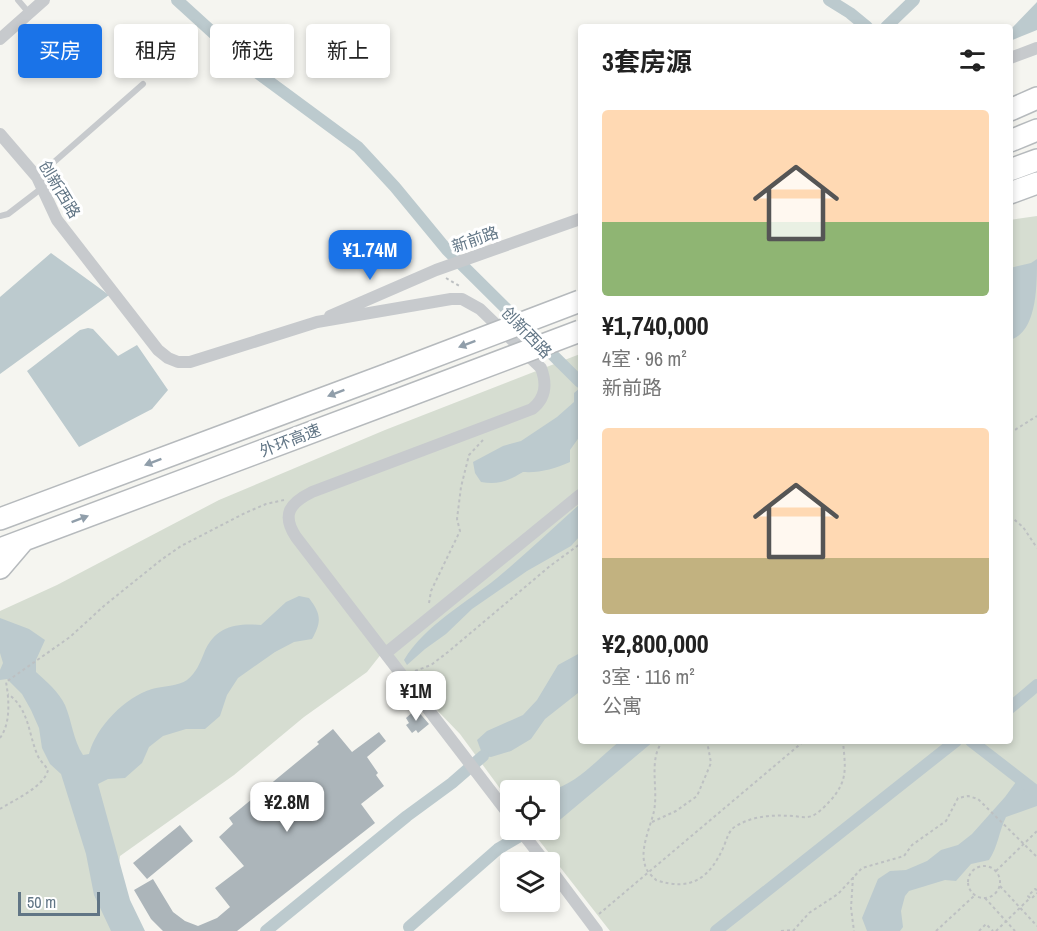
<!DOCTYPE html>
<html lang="zh">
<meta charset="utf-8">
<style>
body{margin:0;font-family:"Archivo Narrow","Noto Sans SC",sans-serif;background:#f6f6f6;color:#222;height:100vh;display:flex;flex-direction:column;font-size:22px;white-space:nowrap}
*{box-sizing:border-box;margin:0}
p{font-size:20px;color:#767676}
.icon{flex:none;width:33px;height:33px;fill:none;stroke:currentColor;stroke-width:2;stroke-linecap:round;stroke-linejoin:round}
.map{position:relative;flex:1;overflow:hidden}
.panel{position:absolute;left:578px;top:24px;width:435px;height:720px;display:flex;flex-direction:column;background:#fff;border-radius:6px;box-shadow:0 3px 9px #0003}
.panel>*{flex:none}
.hud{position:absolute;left:18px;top:24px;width:470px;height:54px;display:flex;gap:12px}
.controls{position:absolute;left:500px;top:780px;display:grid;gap:12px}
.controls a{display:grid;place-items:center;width:60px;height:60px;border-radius:6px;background:#fff;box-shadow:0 3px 9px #0003;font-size:30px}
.scale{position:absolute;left:18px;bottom:15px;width:82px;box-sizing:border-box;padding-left:6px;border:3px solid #617585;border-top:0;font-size:16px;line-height:21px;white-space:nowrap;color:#617585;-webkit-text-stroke:4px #fff;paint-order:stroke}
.price{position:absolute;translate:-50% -51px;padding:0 14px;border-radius:12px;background:#fff;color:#222;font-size:20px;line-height:39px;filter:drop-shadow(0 2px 3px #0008)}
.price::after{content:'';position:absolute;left:50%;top:36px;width:18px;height:14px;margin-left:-9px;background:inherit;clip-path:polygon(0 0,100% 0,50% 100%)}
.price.on{background:#1a73e8;color:#fff}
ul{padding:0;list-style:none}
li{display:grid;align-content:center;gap:12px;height:318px;padding:0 24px}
li span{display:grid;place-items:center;height:186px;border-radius:6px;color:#555}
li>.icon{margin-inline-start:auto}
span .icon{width:108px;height:108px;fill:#fffc;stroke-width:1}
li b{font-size:26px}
h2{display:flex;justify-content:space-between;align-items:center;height:72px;padding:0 24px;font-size:26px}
.chip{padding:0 21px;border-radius:6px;background:#fff;box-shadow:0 3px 9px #0003;font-size:21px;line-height:54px}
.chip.on{background:#1a73e8;color:#fff}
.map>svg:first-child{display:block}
.green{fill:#d6ddd1}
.water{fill:#bccace}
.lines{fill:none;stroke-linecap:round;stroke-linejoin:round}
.canal{stroke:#bccace;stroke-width:12}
.building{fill:#acb5ba}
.highway-casing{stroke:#b6babd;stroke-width:24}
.path{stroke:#bdc0c2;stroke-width:2;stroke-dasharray:3 3;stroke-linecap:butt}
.lane{stroke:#c7cacd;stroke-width:6}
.street{stroke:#c7cacd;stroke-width:12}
.highway{stroke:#fff;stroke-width:21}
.highway-bridge-casing{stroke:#b6babd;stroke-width:24;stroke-linecap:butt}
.highway-bridge{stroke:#fff;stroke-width:21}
.oneway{fill:#909eaa}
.labels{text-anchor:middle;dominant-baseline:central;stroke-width:6;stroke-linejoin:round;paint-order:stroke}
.street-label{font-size:16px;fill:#617585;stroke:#fff}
</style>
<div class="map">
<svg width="1037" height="931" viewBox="0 0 1037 931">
<rect width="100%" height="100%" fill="#f5f5f0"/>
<path class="green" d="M1037,216V931H610L531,830H549V790H510V802L460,734L382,653L367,672L304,717L234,775L120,856L111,931H0V611L57,585L219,500L385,430L580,354V741H1010V220Z"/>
<path class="water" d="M1037,2V30L1010,41V30Z
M51,253L109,295L0,374V297Z
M1037,259C1037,287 1037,332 1010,340V268L1031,263Z
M88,328L93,329L118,356L137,345L168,390L152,409L79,447L27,371L80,330Z
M580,388V436L570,450V462C554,469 540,473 523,472C508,481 498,485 481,482L475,473L473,462L503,446L521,441L557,417L574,402V393Z
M580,504V536L571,546L527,571L472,609L446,634L425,649L407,665L404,660C425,625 466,603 497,578C526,554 553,528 580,504Z
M299,596L309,598C321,614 322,621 312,639L294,642L275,652L238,678L227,695L220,716L205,729H186L163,736L149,747L142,763L125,778L108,779L98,784L130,900L145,931H111L94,895L86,854L61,774L50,764L42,748L39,728L31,710L22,694L7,679L0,680V670L3,663L0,653V618L29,629L45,640L36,660V672C46,681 59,692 65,705C72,721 73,740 83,755L89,754C96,727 125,697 152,689C162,686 179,686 187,680C196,673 200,663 204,653C215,626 236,623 261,625L286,602Z
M580,653V690L578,693L545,719L531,739L511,751L491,757L483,756L477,740L487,731L523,715L537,700L558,665Z
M620,741H654L549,829V791C579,783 596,760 620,741Z
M1019,778L1037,792V806L1006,817C999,831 998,847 989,860L971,864L956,881L945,880L909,891L905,896L901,911L903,927L900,931H867L862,918L878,879L890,871L906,870L927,861L941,850L958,845L972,834L1005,797Z"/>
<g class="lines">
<path class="canal" d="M177,0L255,71L358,147L395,187L447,250L580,382
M829,0L850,13L867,27
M886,27L914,0
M1010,708L1037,685
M971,741L1037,792
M409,927L498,849L530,830
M266,931L407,816L452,783L483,756
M716,931L956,741"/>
</g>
<path class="building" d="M416,709L429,724L418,733L416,730L412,733L406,725L409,723L406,718Z
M333,729L352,752L379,732L386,741L367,757L378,773L376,775L384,786L361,804L375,823L237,931H163L151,919L134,890L153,879L173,912L185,921L198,926L217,918L230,907L215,888L244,866L219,837L233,824L229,818L319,744L317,742Z
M180,825L193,841L147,879L133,863Z"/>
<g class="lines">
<g class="highway-casing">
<path id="highway" d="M1010,110L1037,98
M1010,141L1037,130
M1010,170L1037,160
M1010,193L1037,183
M0,519L391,373
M0,549L392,402
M0,568L23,541"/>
</g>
<path class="path" d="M446,278L461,287
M1010,433L1037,416
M1010,516L1023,527L1037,548
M429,603L431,591L460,531L457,519L461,487L469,455L483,440
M415,671L431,665L448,652L550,566L580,544
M0,738C11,723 9,699 6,682L70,637L105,605L161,560L181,546L245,513L266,504L284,500
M663,741C647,760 660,792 653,815C649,830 640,850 645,865C646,871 652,876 656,880C691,892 710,878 724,846C727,838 729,830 736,826C755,815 773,815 794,816C800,817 807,818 812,816C819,813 825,806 830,801C849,780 845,767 843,741
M0,809C14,800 44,787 48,770C45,765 39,760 37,754C28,732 29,709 8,694
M652,822L676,811L697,796L711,763L707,741
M968 882a16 16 0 1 1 32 0a16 16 0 1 1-32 0Z
M996,871L1037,831
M853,877L851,908L854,931
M1000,886L1037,926
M1037,890L1035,889L1028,896L1031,899L1037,893
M985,898L1015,931
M599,914L804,741
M781,931L793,930
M793,931L809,913L838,894L862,868L904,856L912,845L946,821L958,798L968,796L978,799L1037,857
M936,931L975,895
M979,931L986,924L993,931
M996,931L1030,898"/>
<path class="lane" d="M18,0L29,13
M37,177L143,84
M0,216L8,214L42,188"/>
<path class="street" d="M0,39L44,0
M1010,58L1037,48
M0,134L37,177L57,220L158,350L168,358L178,362H190L317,322L451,299H462L480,309L541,368C547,384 546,398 532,409L312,492C290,503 281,514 296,537L510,816
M330,316L436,270L580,219
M386,653L580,495
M520,830L545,862
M549,867L597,931"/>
<use href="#highway" class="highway"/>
<g class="highway-bridge-casing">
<path id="highway-bridge" d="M391,373L580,301
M392,402L580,331"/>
</g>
<use href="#highway-bridge" class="highway-bridge"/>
</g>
<defs><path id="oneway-solid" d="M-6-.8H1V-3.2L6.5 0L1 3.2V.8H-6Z" transform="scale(1.5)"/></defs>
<g class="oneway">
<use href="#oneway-solid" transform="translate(467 344) rotate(159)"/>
<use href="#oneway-solid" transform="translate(336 393) rotate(159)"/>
<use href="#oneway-solid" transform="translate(153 462) rotate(159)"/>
<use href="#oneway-solid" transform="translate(80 519) rotate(-21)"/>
</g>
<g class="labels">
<g class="street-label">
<text transform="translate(60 189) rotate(59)">创新西路</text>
<text transform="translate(475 239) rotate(-19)">新前路</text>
<text transform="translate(527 332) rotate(46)">创新西路</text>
<text transform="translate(290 440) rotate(-21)">外环高速</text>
</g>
</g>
</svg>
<div class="controls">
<a><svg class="icon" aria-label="locate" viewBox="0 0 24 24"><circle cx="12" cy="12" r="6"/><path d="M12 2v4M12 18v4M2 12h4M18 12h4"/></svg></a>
<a><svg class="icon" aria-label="layers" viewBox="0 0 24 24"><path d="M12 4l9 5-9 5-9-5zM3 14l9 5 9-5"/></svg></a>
</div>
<div class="scale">50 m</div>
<b class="price on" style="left:370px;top:281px">¥1.74M</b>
<b class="price" style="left:416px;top:722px">¥1M</b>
<b class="price" style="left:287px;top:833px">¥2.8M</b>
<div class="hud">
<a class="chip on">买房</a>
<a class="chip">租房</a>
<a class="chip">筛选</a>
<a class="chip">新上</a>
</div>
<section class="panel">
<h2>3套房源<svg class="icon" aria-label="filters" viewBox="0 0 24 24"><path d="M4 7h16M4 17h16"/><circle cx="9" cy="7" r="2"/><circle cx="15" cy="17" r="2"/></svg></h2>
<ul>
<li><span style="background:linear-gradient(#ffd9b3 60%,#8fb573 0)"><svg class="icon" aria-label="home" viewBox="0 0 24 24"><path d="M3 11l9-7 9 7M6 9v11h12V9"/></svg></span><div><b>¥1,740,000</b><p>4室 · 96 m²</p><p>新前路</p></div></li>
<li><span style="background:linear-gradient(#ffd9b3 70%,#c2b280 0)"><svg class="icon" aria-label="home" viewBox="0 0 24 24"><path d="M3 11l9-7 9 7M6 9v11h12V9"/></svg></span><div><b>¥2,800,000</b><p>3室 · 116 m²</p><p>公寓</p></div></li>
</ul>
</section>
</div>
